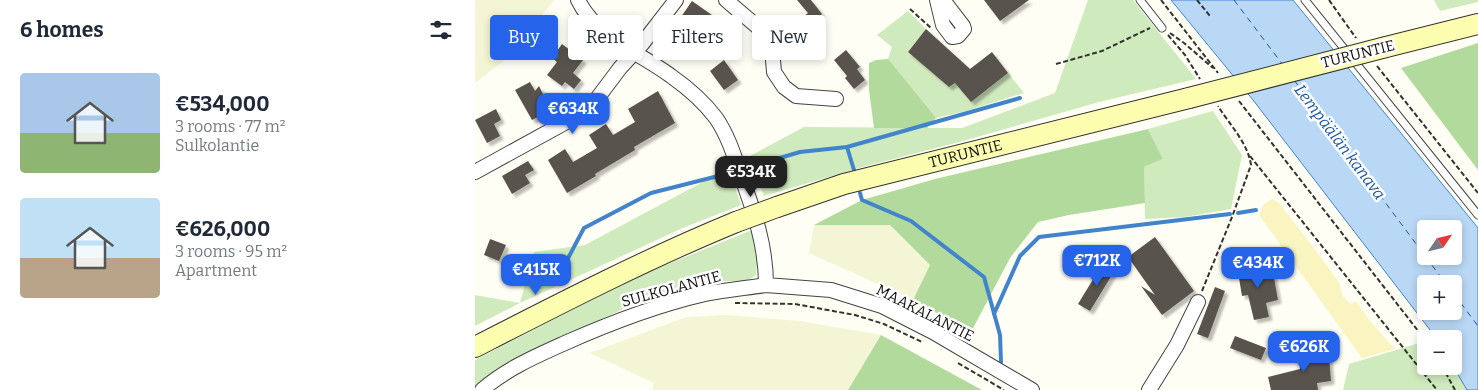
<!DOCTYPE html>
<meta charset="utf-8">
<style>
body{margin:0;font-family:Bitter,serif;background:#f2f2f3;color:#1f2937;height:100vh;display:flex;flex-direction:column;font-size:19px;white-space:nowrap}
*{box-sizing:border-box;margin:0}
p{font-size:16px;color:#747a83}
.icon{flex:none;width:28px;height:28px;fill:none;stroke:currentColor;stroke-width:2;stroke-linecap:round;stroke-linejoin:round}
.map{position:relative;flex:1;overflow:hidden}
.details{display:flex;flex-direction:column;background:#fff;width:475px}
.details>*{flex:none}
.hud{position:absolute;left:15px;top:15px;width:475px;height:45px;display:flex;gap:10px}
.needle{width:32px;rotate:55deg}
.fabs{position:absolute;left:942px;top:220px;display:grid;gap:10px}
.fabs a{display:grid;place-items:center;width:45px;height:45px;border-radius:5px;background:#fff;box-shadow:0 2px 8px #0003;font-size:25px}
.price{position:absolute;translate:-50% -42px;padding:0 11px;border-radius:10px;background:#2563eb;color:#fff;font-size:16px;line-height:32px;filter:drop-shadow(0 1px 2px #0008)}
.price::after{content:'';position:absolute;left:50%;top:30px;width:15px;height:11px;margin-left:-8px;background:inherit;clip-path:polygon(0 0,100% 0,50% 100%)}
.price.current{background:#222;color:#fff}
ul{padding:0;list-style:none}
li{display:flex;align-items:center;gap:15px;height:125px;padding:0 20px}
li span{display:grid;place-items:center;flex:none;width:140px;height:100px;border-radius:5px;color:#555}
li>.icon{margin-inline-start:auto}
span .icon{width:60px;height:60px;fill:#fffc;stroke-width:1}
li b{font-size:21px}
h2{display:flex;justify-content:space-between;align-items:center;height:60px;padding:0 20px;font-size:21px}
.pill{padding:0 18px;border-radius:5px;background:#fff;box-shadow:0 2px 8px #0003;font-size:18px;line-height:45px}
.pill.current{background:#2563eb;color:#fff}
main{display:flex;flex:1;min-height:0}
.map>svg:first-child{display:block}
.farmland{fill:#f4f5d4}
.green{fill:#cfeabd}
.forest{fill:#b1da9c}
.sand{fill:#faf4c1}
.water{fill:#b9d8f6;stroke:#4184cc;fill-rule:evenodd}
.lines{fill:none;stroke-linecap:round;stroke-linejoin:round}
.stream{stroke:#4184cc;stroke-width:4}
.ferry{stroke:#1a56a2;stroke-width:1;stroke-dasharray:6 5;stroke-linecap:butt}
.building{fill:#59534d;filter:url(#shadow)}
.lane-casing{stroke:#434343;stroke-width:9}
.street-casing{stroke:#434343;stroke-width:16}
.secondary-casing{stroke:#323232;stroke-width:22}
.path{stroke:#323232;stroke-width:2;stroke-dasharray:5 2.5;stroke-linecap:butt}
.lane{stroke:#fff;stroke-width:7}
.street{stroke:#fff;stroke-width:14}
.secondary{stroke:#fdfdb0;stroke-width:20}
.secondary-bridge-casing{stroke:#323232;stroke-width:22;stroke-linecap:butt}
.secondary-bridge{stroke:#fdfdb0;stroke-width:20}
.labels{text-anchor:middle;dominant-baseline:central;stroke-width:5;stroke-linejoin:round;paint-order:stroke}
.street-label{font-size:15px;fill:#101010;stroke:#fff}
.water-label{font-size:16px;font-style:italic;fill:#1a56a2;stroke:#fff}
</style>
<main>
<section class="details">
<h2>6 homes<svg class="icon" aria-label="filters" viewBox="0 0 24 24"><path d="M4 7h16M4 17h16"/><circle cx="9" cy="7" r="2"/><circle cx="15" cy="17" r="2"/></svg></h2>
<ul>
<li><span style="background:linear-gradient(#a9c7e8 60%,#8fb573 0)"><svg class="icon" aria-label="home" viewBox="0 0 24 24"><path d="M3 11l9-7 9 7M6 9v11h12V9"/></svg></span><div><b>€534,000</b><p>3 rooms · 77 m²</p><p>Sulkolantie</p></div></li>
<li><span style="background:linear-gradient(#bfe0f5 60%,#b9a48a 0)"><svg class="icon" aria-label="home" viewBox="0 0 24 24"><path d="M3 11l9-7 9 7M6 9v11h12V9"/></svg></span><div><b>€626,000</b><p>3 rooms · 95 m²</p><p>Apartment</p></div></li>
</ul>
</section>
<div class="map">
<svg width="1003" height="390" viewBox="0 0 1003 390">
<defs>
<filter id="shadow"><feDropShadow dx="3.5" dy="3.5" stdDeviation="1" flood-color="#0004"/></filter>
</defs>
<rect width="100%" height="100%" fill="#fffef4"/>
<path class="farmland" d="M0,0H79L36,55L0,83Z
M339,225H415L455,265L438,300L334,253Z
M250,315L325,321L406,335L373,390H177L179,383L115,353L211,317Z"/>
<path class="green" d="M613,0H658L721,79L624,102L488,141L388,167L289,196L273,157L329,127L487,128L580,93Z
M959,0H1003V2L965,11Z
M433,11L451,29L433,52L474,87L480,83L496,102L533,73L549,93L491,111L461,118L440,95L413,59L417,47L402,35Z
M738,111L767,155L756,209L710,217L670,219L669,167L688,159L673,129Z
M254,168L266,205L210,227L45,303L0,326V295L45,303L59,252L110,245Z
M277,230L282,263L281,275L272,281H244L194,291L162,303L62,348L12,378L0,388V360L163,276Z
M951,341V366H978L992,390H868L874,364Z"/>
<path class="forest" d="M1003,43V170L926,68Z
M413,59L461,118L452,128H399L394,90V63L401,60Z
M673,129L688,159L669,167L670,203L594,215L563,222L535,258L496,332L438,300L455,265L415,225H339L387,200L460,179Z
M406,335L507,390H373Z"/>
<path class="sand" d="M797,199L804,203L848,260L865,284L867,295L876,304L881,301L895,321L920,349L887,358L784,215L788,205Z"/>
<path class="water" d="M696,0H818L1003,228V390H992L978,366L979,339H962L778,100ZM951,229H979V256H951ZM951,284H979V311H951Z"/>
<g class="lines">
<path class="stream" d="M274,167L325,152L372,147
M379,170L372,147L545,98
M385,193L387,200L436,221L509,277L525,335L526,362
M763,213L781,210
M74,278L90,264L109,228L176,193L255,173
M519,314L545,256L564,237L755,214"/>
<path class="ferry" d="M759,0L808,65
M819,80L971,284
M979,294L1003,326"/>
</g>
<path class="building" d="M322,0H336L347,14L327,29L332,36L320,45L309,31L333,13Z
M509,0H554L525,21Z
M217,1L244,20L226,46L199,27Z
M451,29L495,69L517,52L533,73L496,102L480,83L474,87L433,52Z
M87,44L108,60L98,73L106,80L99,89L90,82L87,86L72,75L82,62L77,58Z
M371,50L385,67L382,69L390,80L379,89L370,78L372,76L359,60Z
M249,60L263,80L249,90L235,71Z
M55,82L60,91L64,86L71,100L66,102L72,112L57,120L40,90Z
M183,91L200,123L159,147L160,150L120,174L121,176L92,193L73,160L90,149L98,162L122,148L114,135L131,124L138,135L160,122L153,109Z
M21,109L26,120L19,124L25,136L12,143L0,120Z
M53,161L59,170L50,175L55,183L37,194L27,176Z
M680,237L719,291L687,315L666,286L680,295L653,257Z
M15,239L31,245L24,261L9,255Z
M783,260L786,275L798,272L803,300L791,303L794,317L779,320L773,295L767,296L764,278L770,277L767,263Z
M628,263L640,270L615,311L603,304Z
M740,287L750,291L733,338L722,334Z
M760,336L791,348L786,360L755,348Z
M837,346L839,359L854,357L856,381L842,383L843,390H796L793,377L825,369L823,347Z"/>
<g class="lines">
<g class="lane-casing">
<path id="lane" d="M665,0L687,28
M830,0L1003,215"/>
</g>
<g class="street-casing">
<path id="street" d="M251,0L292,35L297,48L299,72L309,87L321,96L361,99
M462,0L468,25L477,37L483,36L489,29L488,26L468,0
M0,172L93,121L118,104L145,68L167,44L201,0
M291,285L356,290L407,306L458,332L557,390
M7,390C31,369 61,356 90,343C135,323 182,305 230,294C250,290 271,288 291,285C291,243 278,209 264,170C258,152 252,134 241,118C229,102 213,88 196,76C165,53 121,37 103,0
M674,390L702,345L723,302"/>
</g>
<g class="secondary-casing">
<g id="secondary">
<path d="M911,47L1003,24"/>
<path id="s1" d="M302,207L369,184L714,98"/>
<path d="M0,347C86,303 171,259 261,222"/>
</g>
</g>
<path class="path" d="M686,0L743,73
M722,0L735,16
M854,0L881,38
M435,9L456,28
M695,33L709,43L738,68
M693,35L710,55L725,79
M581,64L627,51L675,28
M902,66L1003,193
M764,101L951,341
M775,156L962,390
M727,291L757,217L776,165C773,143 754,124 743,106
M260,303L320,304L380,315L409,324L447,342
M483,363L529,390
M967,366L980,390"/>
<use href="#lane" class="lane"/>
<use href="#street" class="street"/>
<use href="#secondary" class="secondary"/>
<g class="secondary-bridge-casing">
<path id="secondary-bridge" d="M714,98L911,47
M261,222L302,207"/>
</g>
<use href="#secondary-bridge" class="secondary-bridge"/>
</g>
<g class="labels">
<g class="street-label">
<text transform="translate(883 54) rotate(-14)">TURUNTIE</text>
<text stroke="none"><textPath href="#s1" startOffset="196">TURUNTIE</textPath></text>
<text transform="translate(196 289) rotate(-15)">SULKOLANTIE</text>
<text transform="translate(450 313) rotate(27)">MAAKALANTIE</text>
</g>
<g class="water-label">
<text transform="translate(865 142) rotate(53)">Lempäälän kanava</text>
</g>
</g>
</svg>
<div class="fabs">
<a><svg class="needle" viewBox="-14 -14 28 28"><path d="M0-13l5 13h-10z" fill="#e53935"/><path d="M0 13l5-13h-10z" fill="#747a83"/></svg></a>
<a>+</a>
<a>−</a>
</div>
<b class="price" style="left:98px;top:135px">€634K</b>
<b class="price current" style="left:276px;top:198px">€534K</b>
<b class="price" style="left:622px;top:287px">€712K</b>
<b class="price" style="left:783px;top:289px">€434K</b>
<b class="price" style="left:61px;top:296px">€415K</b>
<b class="price" style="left:829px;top:373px">€626K</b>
<div class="hud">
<a class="pill current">Buy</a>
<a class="pill">Rent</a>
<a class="pill">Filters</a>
<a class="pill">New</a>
</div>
</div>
</main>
